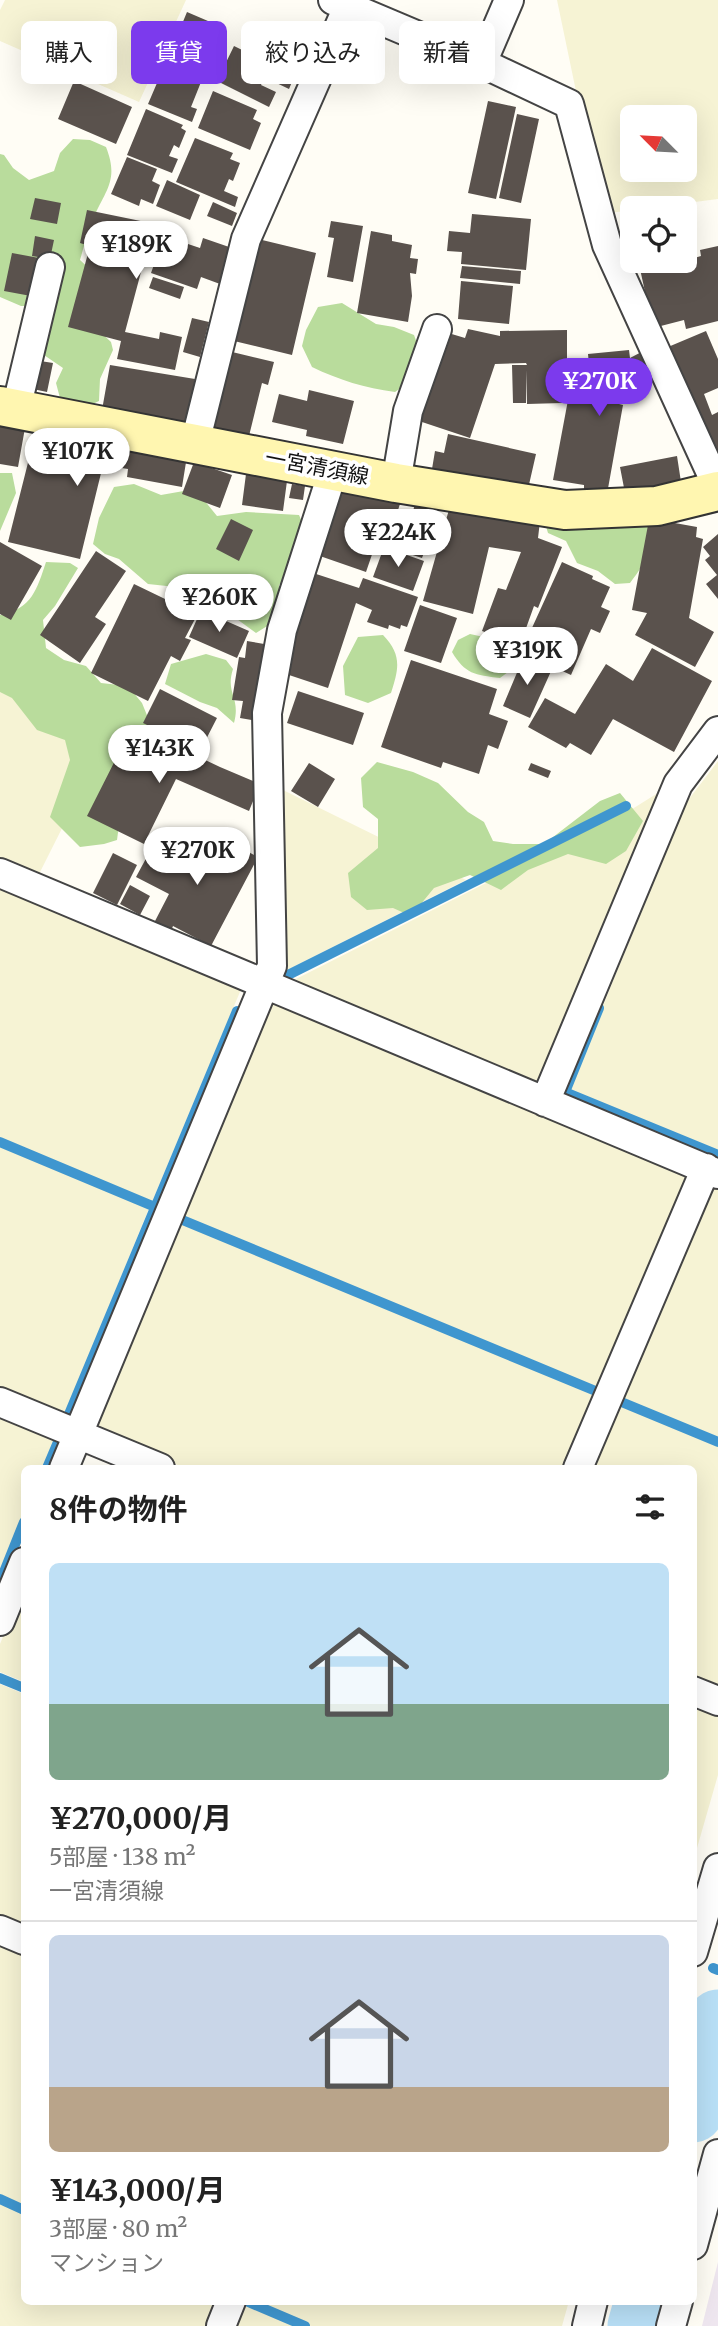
<!DOCTYPE html>
<html lang="ja">
<meta charset="utf-8">
<style>
body{margin:0;font-family:Merriweather,"Noto Sans JP",serif;background:#f2f2f2;color:#222;height:100vh;display:flex;flex-direction:column;font-size:26px;white-space:nowrap}
*{box-sizing:border-box;margin:0}
p{font-size:23px;color:#767676}
.icon{flex:none;width:38px;height:38px;fill:none;stroke:currentColor;stroke-width:2;stroke-linecap:round;stroke-linejoin:round}
.map{position:relative;flex:1;overflow:hidden}
.panel{position:absolute;left:21px;top:1465px;width:676px;height:840px;display:flex;flex-direction:column;background:#fff;border-radius:10px;box-shadow:0 7px 28px #0002}
.panel>*{flex:none}
.hud{position:absolute;left:21px;top:21px;width:677px;height:63px;display:flex;gap:14px}
.needle{width:46px;rotate:294deg}
.fabs{position:absolute;left:620px;top:105px;display:grid;gap:14px}
.fabs a{display:grid;place-items:center;width:77px;height:77px;border-radius:10px;background:#fff;box-shadow:0 7px 28px #0002;font-size:35px}
.price{position:absolute;translate:-50% -60px;padding:0 16px;border-radius:24px;background:#fff;color:#222;font-size:23px;line-height:46px;filter:drop-shadow(0 2px 4px #0008)}
.price::after{content:'';position:absolute;left:50%;top:42px;width:21px;height:16px;margin-left:-10px;background:inherit;clip-path:polygon(0 0,100% 0,50% 100%)}
.price.selected{background:#7c3aed;color:#fff}
ul{padding:0;list-style:none}
li{display:grid;align-content:center;gap:14px;height:371px;padding:0 28px}
li+li{border-top:2px solid #e0e0e0}
li span{display:grid;place-items:center;height:217px;border-radius:10px;color:#555}
li>.icon{margin-inline-start:auto}
span .icon{width:126px;height:126px;fill:#fffc;stroke-width:1}
li b{font-size:30px}
h2{display:flex;justify-content:space-between;align-items:center;height:84px;padding:0 28px;font-size:30px}
.tag{padding:0 24px;border-radius:10px;background:#fff;box-shadow:0 7px 28px #0002;font-size:24px;line-height:63px}
.tag.selected{background:#7c3aed;color:#fff}
.map>svg:first-child{display:block}
.industrial{fill:#eee6ef}
.farmland{fill:#f6f3d4;fill-rule:evenodd}
.forest{fill:#b9dc9c}
.lines{fill:none;stroke-linecap:round;stroke-linejoin:round}
.stream{stroke:#3f96cf;stroke-width:10}
.river{stroke:#b9e0f7;stroke-width:61}
.building{fill:#5a524d}
.minor-casing{stroke:#444;stroke-width:32}
.secondary-casing{stroke:#333;stroke-width:42}
.minor{stroke:#fff;stroke-width:28}
.secondary{stroke:#fff6b0;stroke-width:38}
.labels{text-anchor:middle;dominant-baseline:central;stroke-width:7;stroke-linejoin:round;paint-order:stroke}
.street-label{font-size:21px;fill:#111;stroke:#fff}
</style>
<div class="map">
<svg width="718" height="2326" viewBox="0 0 718 2326">
<rect width="100%" height="100%" fill="#fffdf5"/>
<path class="industrial" d="M718,2262V2326H702Z"/>
<path class="farmland" d="M5,0H186L139,102L0,41V10Z
M557,0H718V199L648,208H632V210L610,213L577,96ZM632,117H684V170H632Z
M0,657L115,723L36,880L0,864Z
M718,761V1152L568,1091L686,803Z
M283,790L466,880L285,971Z
M661,791L539,1089L286,984L629,811Z
M0,884L242,987L152,1202L0,1140Z
M267,996L689,1175L601,1391L178,1215Z
M0,1144L150,1206L64,1416L0,1389Z
M713,1183L718,1185V1439L622,1400Z
M175,1221L599,1395L569,1468H185L90,1429Z
M620,1405L718,1446V1689L693,1678V1468H594Z
M0,1414L55,1437L42,1468H24V1511L0,1569Z
M24,1585V1682L0,1672V1644Z
M0,1684L24,1694V1930L0,1920Z
M693,1701L718,1712V1775L693,1862Z
M0,1941L24,1952V2207L0,2197Z
M0,2202L24,2213V2301H221L211,2326H0Z
M251,2301H569L562,2326H311Z
M241,2303L296,2326H231Z"/>
<path class="forest" d="M73,139L90,140L106,147C119,180 106,189 93,219C87,232 84,247 80,260L94,273V326L111,342L113,350L100,379L99,401L80,410L60,398L56,383L63,368L41,353L33,306H21L0,297V154L4,155L13,168L29,180L54,171L60,153Z
M342,303L376,324L394,327L414,335L422,357L412,380L395,392C365,388 339,380 312,367L302,346L306,330L318,307Z
M0,473H12L16,493L0,531Z
M134,484L161,495L195,489L217,516L246,512L299,515L306,531L300,566L279,585L280,618L256,633L230,614L222,606L193,602L176,587L148,584L119,559L105,554L93,544L99,518L114,487Z
M542,513L652,519C652,551 649,558 630,583L615,584L598,571L577,563L566,541L548,533Z
M46,562L70,563L78,568L55,606L43,620L46,648L64,660L86,666L101,683L128,686L142,703L155,735L150,741L119,825L117,840L104,844L80,847L50,817L70,760L65,740L37,730L12,698L0,692V615C32,609 37,589 46,562Z
M470,634L493,639L511,650L512,669L500,678C475,675 465,674 452,652L458,640Z
M383,635C402,655 399,668 391,693L368,703L345,695L343,666L358,637Z
M206,654L226,660L233,669C225,694 241,697 234,723L217,708L200,702L165,684L171,664Z
M377,762L413,772L438,783L468,812L484,822L493,841L513,844H544L600,801L620,793L643,821L626,851L606,864L568,854L528,870L501,890L470,875L434,888L411,916L393,908L367,910L351,897L348,873L378,848V819L363,807L361,778Z"/>
<g class="lines">
<path class="stream" d="M284,977L626,806
M599,1008L565,1092L718,1155
M0,1142L155,1207
M180,1219L598,1392
M619,1401L718,1442
M67,1419L237,1011
M47,1468L58,1442
M0,1582L24,1522
M0,1678L24,1688
M713,1968L718,1970
M0,2199L24,2210
M246,2301L305,2326"/>
<path class="river" d="M693,2112L718,2020
M638,2326L645,2301"/>
</g>
<path class="building" d="M187,12L222,27L204,72L168,58Z
M218,43L227,47L217,70L208,66Z
M234,46L271,64L261,85L276,92L269,107L217,81Z
M166,62L203,77L191,107L197,109L192,122L148,104Z
M273,64L295,75L289,89L266,78Z
M74,81L132,107L116,144L58,119Z
M213,91L257,110L253,119L261,123L250,150L198,128Z
M488,101L516,107L496,199L468,193Z
M146,109L183,125L181,128L186,131L179,148L174,145L169,156L178,159L172,173L127,155Z
M517,114L539,119L521,203L499,198Z
M195,138L233,153L230,159L240,163L233,181L229,179L224,191L238,197L235,207L176,182Z
M127,157L157,169L152,181L160,185L153,204L141,199L139,206L111,194Z
M167,180L200,195L190,220L156,206Z
M35,198L61,203L57,224L30,219Z
M213,202L237,213L232,226L207,216Z
M87,210L165,226L164,236L200,248L203,238L232,248L220,284L201,277L197,289L151,273L156,259L145,257L125,332L159,339L160,332L182,337L175,370L117,359L121,341L68,327L90,246L80,243Z
M472,214L531,219L526,270L461,264L462,252L447,251L449,231L470,233Z
M331,221L363,226L353,282L327,277L334,238L328,237Z
M371,231L392,235V241L412,245L410,258L418,259L416,274L410,273L412,296L408,322L357,313Z
M35,236L54,240L50,259L32,256Z
M258,239L316,253L292,355L234,341Z
M718,246V321L686,329L684,320L653,328L640,269L684,261L701,256L700,250Z
M12,253L39,258L31,296L4,291Z
M462,266L521,271L520,284L460,278Z
M153,277L184,287L180,299L149,288Z
M461,281L513,286L509,324L458,319Z
M192,318L209,322L200,357L183,352Z
M468,329L500,336V331L567,330V381L561,382L562,403L527,404V370L526,403H513L512,365H527L526,363L495,364L470,438L416,420L445,332L465,338Z
M706,331L718,359V388L704,394L712,415L718,412V464L668,347Z
M649,348L658,366L642,374L644,397L620,399L619,404L623,405L607,494L584,490V485L553,480L568,400L587,403L583,365H589L588,354L629,350L630,358Z
M228,351L274,362L268,385L262,383L249,436L209,427Z
M34,360L53,363L47,392L28,388Z
M110,365L195,379L187,424L102,410Z
M309,390L354,401L343,444L306,436L307,430L272,422L279,394L307,401Z
M0,424L25,428L18,467L0,464Z
M36,431L187,456L182,487L127,477L128,469L103,465L80,559L8,542Z
M448,434L536,454L528,489L432,469L435,451L444,453Z
M677,456L681,482L625,493L620,467Z
M194,462L232,475L220,508L182,494Z
M246,474L287,481L283,511L242,505Z
M292,484L305,486L303,500L289,498Z
M340,489L357,495L359,490L400,504L389,537L379,534L366,572L317,555Z
M415,503L435,507L431,529L410,525Z
M450,506L540,521L538,538L562,547L538,608L534,606L520,645L482,631L498,588L506,590L521,552L489,547L473,614L423,601Z
M231,519L253,530L239,561L216,549Z
M658,520L697,527L696,537L703,539L689,618L714,632L695,667L635,635L647,613L632,610L648,525L656,527Z
M402,523L431,533L422,558L394,549Z
M718,534V599L706,584L717,575L705,560L710,556L703,547Z
M0,542L42,566L11,620L0,614Z
M384,547L424,561L413,591L373,577Z
M96,551L126,571L95,617L106,624L80,663L40,635Z
M562,562L593,576L592,579L610,587L601,607L610,611L600,633L591,629L571,675L521,652Z
M310,572L359,588L363,578L418,597L407,627L401,625L400,629L389,625L388,629L367,622L372,610L356,603L328,688L289,675L290,630Z
M134,584L192,612L190,616L195,619L185,638L191,640L180,661L171,656L148,701L91,673Z
M420,605L457,618L441,663L404,651Z
M201,610L249,631L237,658L189,637Z
M247,641L270,645L258,721L240,718L243,701L232,700L239,657L245,658Z
M652,648L712,681L674,752L613,719L591,755L570,743L566,748L528,727L545,698L575,714L606,664L633,681Z
M524,656L552,669L530,718L503,706Z
M411,660L497,689L489,714L508,721L498,749L488,745L479,774L443,762L441,768L381,747Z
M160,689L217,718L200,751L143,723Z
M298,691L364,713L353,745L287,723Z
M132,727L179,751L180,748L220,767L260,784L249,811L176,779L144,844L87,816Z
M309,763L335,779L318,807L291,791Z
M531,763L551,771L548,778L528,770Z
M220,837L258,857L211,946L173,926L171,931L154,923L169,894L136,877L156,840L204,866Z
M113,853L137,865L117,905L93,893Z
M130,885L150,896L140,915L120,904Z"/>
<g class="lines">
<g class="minor-casing">
<path id="minor" d="M333,0L482,63L569,104L607,245L718,488
M482,63L509,0
M16,409L50,267
M195,443L246,239L351,0
M396,483L408,411L437,329
M0,873L718,1174
M545,1102L678,784L718,731
M0,1402L160,1468
M64,1468L272,966L267,713L282,630L333,471
M578,1468L706,1168
M0,1621L24,1562
M693,1691L718,1701
M0,1930L24,1940
M693,1952L718,1868
M693,2245L718,2154
M221,2326L231,2301
M587,2326L593,2301
M671,2326L678,2301"/>
</g>
<g class="secondary-casing">
<path id="secondary" d="M0,406L396,483L565,510L657,506L718,491"/>
</g>
<use href="#minor" class="minor"/>
<use href="#secondary" class="secondary"/>
</g>
<g class="labels">
<g class="street-label">
<text transform="translate(317 467) rotate(11)">一宮清須線</text>
</g>
</g>
</svg>
<div class="fabs">
<a><svg class="needle" viewBox="-14 -14 28 28"><path d="M0-13l5 13h-10z" fill="#e53935"/><path d="M0 13l5-13h-10z" fill="#767676"/></svg></a>
<a><svg class="icon" aria-label="locate" viewBox="0 0 24 24"><circle cx="12" cy="12" r="6"/><path d="M12 2v4M12 18v4M2 12h4M18 12h4"/></svg></a>
</div>
<b class="price" style="left:136px;top:281px">¥189K</b>
<b class="price selected" style="left:599px;top:418px">¥270K</b>
<b class="price" style="left:77px;top:488px">¥107K</b>
<b class="price" style="left:398px;top:569px">¥224K</b>
<b class="price" style="left:219px;top:634px">¥260K</b>
<b class="price" style="left:527px;top:687px">¥319K</b>
<b class="price" style="left:159px;top:785px">¥143K</b>
<b class="price" style="left:197px;top:887px">¥270K</b>
<div class="hud">
<a class="tag">購入</a>
<a class="tag selected">賃貸</a>
<a class="tag">絞り込み</a>
<a class="tag">新着</a>
</div>
<section class="panel">
<h2>8件の物件<svg class="icon" aria-label="filters" viewBox="0 0 24 24"><path d="M4 7h16M4 17h16"/><circle cx="9" cy="7" r="2"/><circle cx="15" cy="17" r="2"/></svg></h2>
<ul>
<li><span style="background:linear-gradient(#bfe0f5 65%,#7fa58c 0)"><svg class="icon" aria-label="home" viewBox="0 0 24 24"><path d="M3 11l9-7 9 7M6 9v11h12V9"/></svg></span><div><b>¥270,000/月</b><p>5部屋 · 138 m²</p><p>一宮清須線</p></div></li>
<li><span style="background:linear-gradient(#c9d6e8 70%,#b9a48a 0)"><svg class="icon" aria-label="home" viewBox="0 0 24 24"><path d="M3 11l9-7 9 7M6 9v11h12V9"/></svg></span><div><b>¥143,000/月</b><p>3部屋 · 80 m²</p><p>マンション</p></div></li>
</ul>
</section>
</div>
